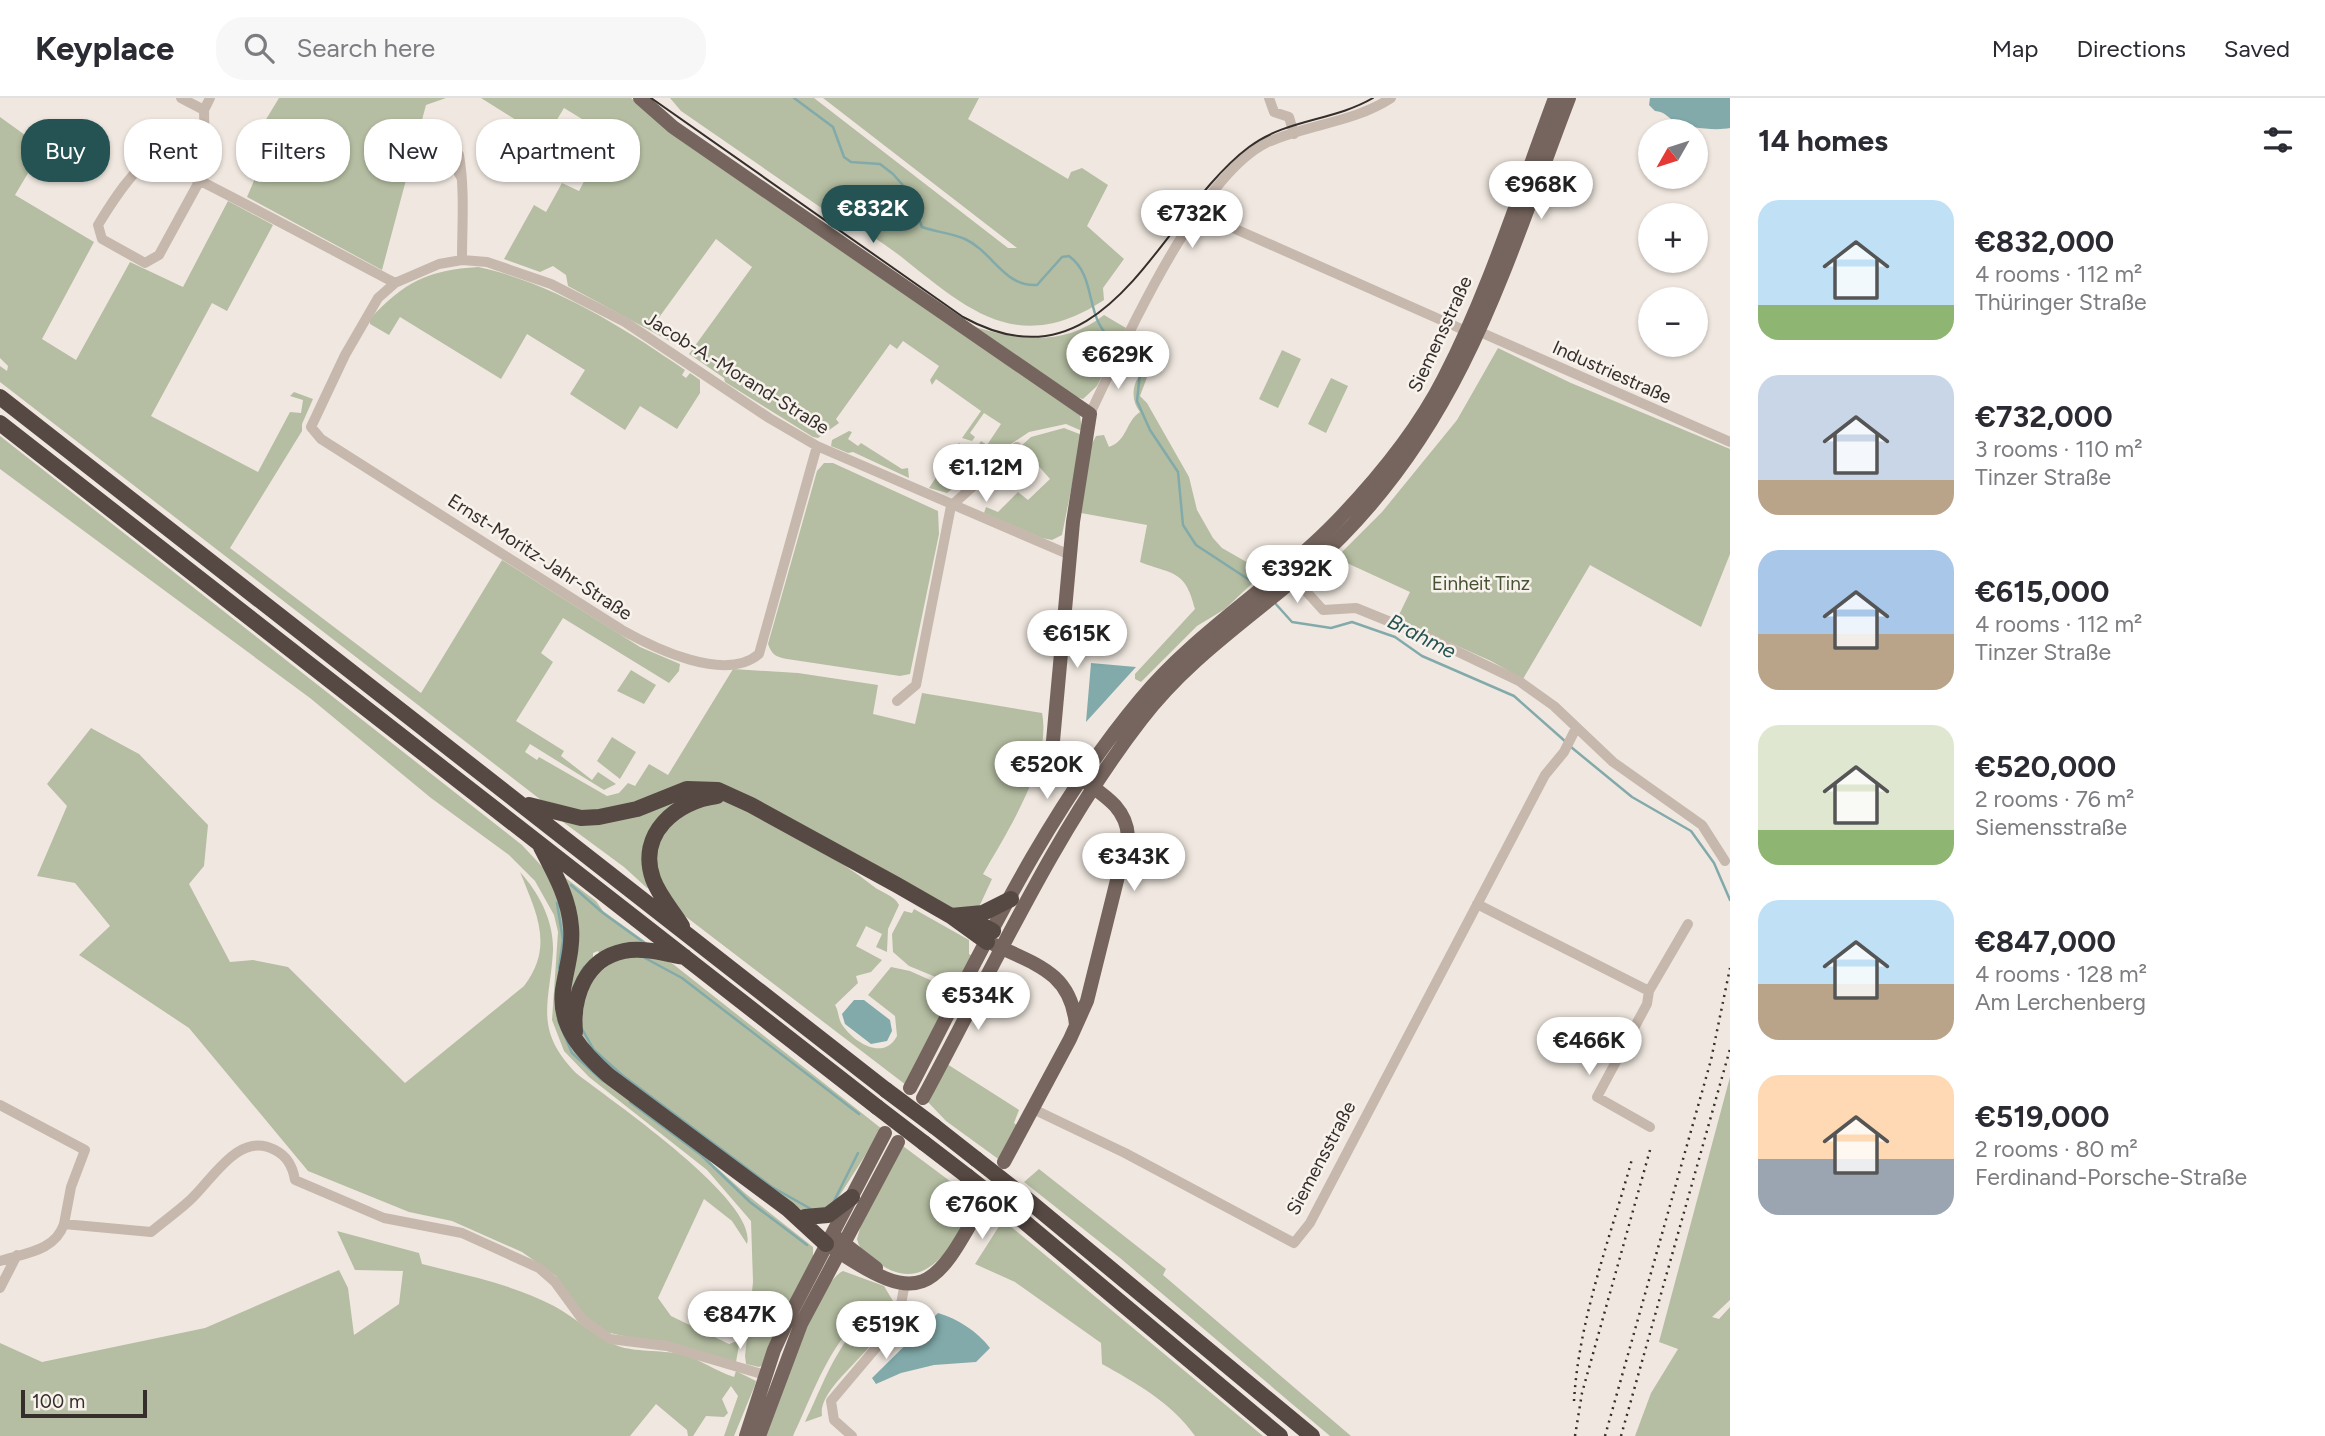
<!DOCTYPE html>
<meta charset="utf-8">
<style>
body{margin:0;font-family:Figtree,sans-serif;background:#f7f7f7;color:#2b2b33;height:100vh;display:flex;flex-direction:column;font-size:26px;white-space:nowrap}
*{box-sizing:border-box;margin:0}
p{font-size:23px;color:#7c7c81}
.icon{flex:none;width:38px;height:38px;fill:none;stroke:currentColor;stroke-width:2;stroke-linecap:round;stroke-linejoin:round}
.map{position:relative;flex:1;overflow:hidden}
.details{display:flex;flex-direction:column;background:#fff;width:595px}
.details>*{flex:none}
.banner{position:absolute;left:21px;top:21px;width:665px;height:63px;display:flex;gap:14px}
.needle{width:46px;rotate:231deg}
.controls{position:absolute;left:1638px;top:21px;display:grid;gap:14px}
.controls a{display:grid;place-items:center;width:70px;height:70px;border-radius:50%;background:#fff;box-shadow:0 2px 5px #0004;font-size:35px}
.scale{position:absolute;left:21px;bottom:18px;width:126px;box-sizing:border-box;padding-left:7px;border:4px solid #362e2b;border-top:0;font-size:19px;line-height:24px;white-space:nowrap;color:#362e2b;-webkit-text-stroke:5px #f8f2ec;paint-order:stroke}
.price{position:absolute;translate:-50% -60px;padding:0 16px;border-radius:24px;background:#fff;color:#222;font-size:23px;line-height:46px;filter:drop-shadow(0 2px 4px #0008)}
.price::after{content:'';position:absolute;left:50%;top:42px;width:21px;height:16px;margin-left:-10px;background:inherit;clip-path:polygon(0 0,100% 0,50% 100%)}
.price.selected{background:#255253;color:#fff}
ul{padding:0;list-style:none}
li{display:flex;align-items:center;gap:21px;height:175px;padding:0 28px}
li span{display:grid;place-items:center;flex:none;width:196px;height:140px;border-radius:21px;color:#555}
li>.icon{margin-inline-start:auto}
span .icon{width:84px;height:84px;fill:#fffc;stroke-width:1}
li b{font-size:30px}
h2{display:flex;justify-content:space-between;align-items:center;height:84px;padding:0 28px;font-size:30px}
.tag{padding:0 24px;border-radius:28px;background:#fff;box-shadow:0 2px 5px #0004;font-size:24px;line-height:63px}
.tag.selected{background:#255253;color:#fff}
header{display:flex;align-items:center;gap:42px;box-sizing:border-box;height:98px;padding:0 35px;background:#fff;border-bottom:2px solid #e1e1e2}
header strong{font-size:33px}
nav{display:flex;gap:38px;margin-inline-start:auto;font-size:24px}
.search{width:490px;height:63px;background:#f7f7f7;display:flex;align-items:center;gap:18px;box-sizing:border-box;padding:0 24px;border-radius:28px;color:#7c7c81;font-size:26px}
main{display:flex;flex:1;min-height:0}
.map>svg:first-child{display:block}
.green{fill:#b5bea2}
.water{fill:#82aaaa}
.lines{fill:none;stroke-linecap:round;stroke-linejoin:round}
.stream{stroke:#82aaaa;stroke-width:2.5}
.minor{stroke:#c7b8ad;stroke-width:10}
.major{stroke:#76655e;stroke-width:14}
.highway{stroke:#564843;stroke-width:16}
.tram{stroke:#362e2b;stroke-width:2}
.rail{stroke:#362e2b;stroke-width:2.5;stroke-dasharray:2 5;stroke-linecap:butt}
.highway-bridge{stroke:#564843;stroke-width:16}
.labels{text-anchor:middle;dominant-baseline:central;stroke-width:5;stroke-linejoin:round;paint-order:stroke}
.street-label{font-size:19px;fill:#362e2b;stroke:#f8f2ec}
.park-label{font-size:19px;fill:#475232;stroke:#f8f2ec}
.water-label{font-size:21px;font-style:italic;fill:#255253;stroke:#f8f2ec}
</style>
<header>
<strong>Keyplace</strong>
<div class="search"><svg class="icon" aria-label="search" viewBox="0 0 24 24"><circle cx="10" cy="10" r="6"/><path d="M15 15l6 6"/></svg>Search here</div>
<nav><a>Map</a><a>Directions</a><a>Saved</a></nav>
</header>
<main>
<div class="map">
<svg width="1730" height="1338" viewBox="0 0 1730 1338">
<rect width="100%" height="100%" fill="#f0e8e0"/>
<path class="green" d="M279,0H446L426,7L382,172L247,99L265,57V23Z
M481,0H631L1080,317L1082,333L1066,326L1029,334L990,360L978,348L981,343L987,347L1001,326L984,315L970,335L975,339L972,343L962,340L981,313L936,281L932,287L930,282L939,268L903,243L897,251L890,246L836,321L839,325L818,340L813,339L725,284L724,280L689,256L752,169L716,141L655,225L674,239L680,237L675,246L568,188L566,177L553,168L540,174L504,161L534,107L546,114L562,85L579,93L608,37L564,10L549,35L521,25Z
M670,0H814L1008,150H1017L823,0H979L968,21L1068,81L1071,74L1082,70L1108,87L1087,128L1124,161L1103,190L1104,202C1017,259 967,211 899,157C879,142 857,129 836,114L833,118L681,13Z
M0,19L43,50L15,97L94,144L42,241L76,262L130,164L183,189L228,103L273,127L227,213L212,205L151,318L258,374L290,314L301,315L303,302L290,298L294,294L313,301L302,326V333L230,450L421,595L502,462L640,549L680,566L679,573L669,585L563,520L541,555L553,564L516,623L564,653L561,658L592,682L598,674L616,686L604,692L530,646L525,654L537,662L539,659L607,698L619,695L628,685L635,688L649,666L668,677L733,571L798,575L878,587L873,616L915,626L922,595L1042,615C1052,665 1007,734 983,776L992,781L979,809L957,812L948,809L741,695L655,698L593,716L541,702L0,284V268L7,273L8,268L0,260Z
M478,169C553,185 623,229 685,272L682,277L686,280L690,275L700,282V295L677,331L640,308L625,332L570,296L585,272L527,236L501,281L400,219L389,237L370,226V221C404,184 428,172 478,169Z
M1104,217L1126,230L1097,288L1083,301L1073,298L967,226C1013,242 1063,250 1104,217Z
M1498,250L1571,285L1730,351V456L1701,529L1590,467L1523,581L1491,563L1397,521L1410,494L1336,460L1382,414L1457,322Z
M1282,252L1301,261L1278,310L1259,301Z
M1143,273L1149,274L1140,298L1147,305L1189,379L1197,412L1213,440L1222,450L1257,470L1261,477L1225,511L1197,528L1141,584L1135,581V576L1195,511C1185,471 1173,477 1140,464L1147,427L1081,415L1088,353L1096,338L1104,337L1109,349C1128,342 1125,324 1140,314C1130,301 1132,285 1143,273Z
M1331,280L1348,288L1326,335L1308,326Z
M1064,330L1082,337L1062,437L1052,442L1042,440L984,415L986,409L998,414L1018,394L1028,402L1050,381L1021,348L1031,339Z
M849,333L852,334L848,341L858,348L861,345L902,371L908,370L909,380L853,354L848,355L831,348L832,342Z
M0,338L522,747L549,776L564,807V933L746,1096L813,1149V1160L763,1267L759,1269L746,1266L745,1258L753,1184L751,1123L707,1072L589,979L564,953L552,922L558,834L554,817L535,783L509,757L431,700L310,600L0,371Z
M959,345L986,366L947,395L929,390Z
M824,365H833L938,413L939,436L910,576L900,578L787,561C776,559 772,557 768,546L817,373Z
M631,572L656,587L644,606L617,593Z
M91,630L139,656L208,727L204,768L189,786L230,864L253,862L288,869L405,985L524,888C554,849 537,816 520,774C539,795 554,823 553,853C550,905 533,931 576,975C610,1002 759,1103 747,1146L732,1123L704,1101L658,1200L671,1218L729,1246L740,1242L736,1264L606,1234L586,1220L556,1178L522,1154L452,1123L409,1114L308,1073L189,930L79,857L110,828L75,785L37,778L67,708L47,686Z
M612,639L636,654L620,681L597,663Z
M689,695L662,719L651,788L647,790L624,769L563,724Z
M723,703L737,706C783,732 831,755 873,788C882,795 894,797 899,807L888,831L887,854L876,849L882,836L866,828L856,848L882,862L871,874L856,878L858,885L835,907C839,913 838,922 843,928C855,945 884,963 897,938L895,918L868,897L891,869L910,873L939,886L943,882L909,868L893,854L892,836L904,813L912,815L914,811L969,842V856L974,859L906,987L681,815C646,766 647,757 683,711Z
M563,778L596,803L603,813L653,849L601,859L598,853L593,855V864L570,910Z
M619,859L661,860L673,866L882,1031L831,1111L804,1113L794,1107L599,962L581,935L586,885Z
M947,966L1019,1012L1014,1025L1019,1029L1001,1063L946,1023L927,1003Z
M1730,979V1202L1712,1219L1719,1221L1730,1209V1338H1635L1651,1295L1678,1251L1659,1244Z
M903,1048L978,1104C957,1137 931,1198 883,1168C872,1161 860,1155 857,1141L861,1127Z
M1039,1071L1166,1171L1163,1177L1351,1338H1330L1120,1160L1024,1084Z
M1003,1122L1263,1338H1195C1172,1305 1136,1285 1102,1266L1101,1245L1015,1184L975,1166Z
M337,1133L419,1155L422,1166C465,1177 515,1187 554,1208C576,1220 595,1239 618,1248C634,1254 661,1252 680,1256C701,1261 715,1273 734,1279L736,1273L756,1283L755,1287L734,1338H724L738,1298L731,1288L722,1301L728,1315L724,1319L706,1318L693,1338H688L687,1332L656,1306L630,1338H0V1245L42,1264L205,1230L339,1172L348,1190L354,1237L399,1206L403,1173L355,1172Z
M843,1173L884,1188L893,1203C837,1218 816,1291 793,1338H763C774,1308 818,1183 843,1173Z
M893,1207C884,1252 818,1285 822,1318L805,1324C825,1284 845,1218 893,1207Z"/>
<path class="water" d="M1650,0H1730V30C1716,33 1687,30 1674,23C1666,18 1665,14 1655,13L1649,7Z
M1091,565L1136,569L1086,624Z
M854,902H864L890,922L892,933L887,943L871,946L845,926L842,916Z
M938,1215C958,1221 977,1233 990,1250L976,1264L934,1267L901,1275L876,1286L872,1280Z"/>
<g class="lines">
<path class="stream" d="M794,0L833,29L844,59L851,64L880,66L893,76L908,93L922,129C936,134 951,135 965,141C993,154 1004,189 1037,187L1062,159L1069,158C1100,181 1081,224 1119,247
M1124,251L1141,266L1137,303L1150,332L1178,374L1183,427L1196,447L1257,487
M1274,504L1292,524L1331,530L1352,524L1395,539L1422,558L1514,598L1566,644
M1571,649L1632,699L1691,733L1714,765L1730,802
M571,787L603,815L646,846
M557,805L563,842L559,870
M645,860L682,880L859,1016
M571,894L584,869
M558,922L572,955L603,983
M582,931L594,952L622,977L772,1089L811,1111
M630,1004L701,1057L750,1104L807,1147
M833,1105L858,1055"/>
<path class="minor" d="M181,0L204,12
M210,0L204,12L205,63L200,82L159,157L145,165L102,141L98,127C109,109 136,65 155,60C236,100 315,143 395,185
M1269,0L1274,14L1289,19L1294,36
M461,79L449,57H459C465,91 462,128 462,162
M1197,114L1466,233
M1480,234L1730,344
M1090,316C1123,246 1198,79 1266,45C1307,26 1353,25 1391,0
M817,348L759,556C725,585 654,550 622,532L321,341L311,329L345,257L378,200L395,185L439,166L462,162L487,164L551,186L625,224L769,320L817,348L1070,457
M1295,481L1323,512L1356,510L1425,538L1519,583L1554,608L1613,664L1702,727L1725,763
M897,603L916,587L951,408L1017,349
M1477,806L1649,893L1688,826
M1649,893L1647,906L1597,999L1650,1029
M0,1007L85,1052L71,1089L64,1126L151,1134C164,1123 177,1114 189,1103C212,1083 238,1032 275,1052C287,1058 293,1070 295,1082L384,1120L462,1135L539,1170L555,1184L582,1221L610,1241L667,1248L765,1277
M1033,1011L1125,1055L1294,1145L1310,1125L1545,677L1564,654L1576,630
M0,1163C25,1155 55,1153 64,1126
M0,1190L17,1157
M852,1338L834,1322L831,1303L891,1232L901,1206L905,1185"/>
<path class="major" d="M640,0L673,29L1090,316L1073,424L1053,643C1062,687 1125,690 1128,738L1087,903L1070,941L1004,1064
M995,847C1037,867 1071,875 1076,927
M910,990C979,858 1044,717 1140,602C1195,535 1271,490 1332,428C1375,384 1416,335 1444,280C1490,191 1520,93 1555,0
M923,1000C992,873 1053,736 1141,622C1197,548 1278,503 1342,438C1467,311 1507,161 1569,0
M837,1140L876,1170
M833,1150C921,1210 934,1193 981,1107
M746,1338L774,1252L792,1213L885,1035
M759,1338L801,1226L898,1044"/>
<path class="highway" d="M0,299L886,992
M0,325L877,1009
M529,707L581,720L599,719L637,711L687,691L718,692L751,707L897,787L951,818L987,844
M541,749C554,774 569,800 571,829C573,851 566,871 563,892C558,929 584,956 609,978L788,1111L826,1146
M951,818L983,815L1011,801
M966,819L993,833
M682,828C673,813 659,798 653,781C637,736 676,703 717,698
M575,934C572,899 585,861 624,853C644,849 666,856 685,859
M934,1028L976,1061
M924,1045L967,1078
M1018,1094L1312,1338
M1009,1111L1280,1338
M805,1119L828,1117L852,1099"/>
<path class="tram" d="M651,0L963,219C1109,299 1159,116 1249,49C1286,21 1334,23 1373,0"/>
<path class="rail" d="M1574,1303C1579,1220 1610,1141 1632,1061
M1575,1338L1582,1295L1650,1052
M1605,1338L1711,962L1730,870
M1621,1338L1730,951"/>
<path class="highway-bridge" d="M886,992L934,1028
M877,1009L924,1045
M976,1061L1018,1094
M967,1078L1009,1111"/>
</g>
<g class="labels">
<g class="street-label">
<text transform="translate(1440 236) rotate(-65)">Siemensstraße</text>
<text transform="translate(1612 274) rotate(24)">Industriestraße</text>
<text transform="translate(737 275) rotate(32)">Jacob-A.-Morand-Straße</text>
<text transform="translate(540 459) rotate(33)">Ernst-Moritz-Jahr-Straße</text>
<text transform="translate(1321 1060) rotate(-62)">Siemensstraße</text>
</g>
<g class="park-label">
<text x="1481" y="485">Einheit Tinz</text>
</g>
<g class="water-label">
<text transform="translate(1422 538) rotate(27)">Brahme</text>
</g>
</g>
</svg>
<div class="controls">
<a><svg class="needle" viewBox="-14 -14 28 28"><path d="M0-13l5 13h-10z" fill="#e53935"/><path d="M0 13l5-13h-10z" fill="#7c7c81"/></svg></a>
<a>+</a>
<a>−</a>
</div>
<div class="scale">100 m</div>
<b class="price" style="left:1541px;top:123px">€968K</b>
<b class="price selected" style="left:873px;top:147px">€832K</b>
<b class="price" style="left:1192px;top:152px">€732K</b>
<b class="price" style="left:1118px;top:293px">€629K</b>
<b class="price" style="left:986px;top:406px">€1.12M</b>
<b class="price" style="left:1297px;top:507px">€392K</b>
<b class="price" style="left:1077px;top:572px">€615K</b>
<b class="price" style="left:1047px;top:703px">€520K</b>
<b class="price" style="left:1134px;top:795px">€343K</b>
<b class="price" style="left:978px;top:934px">€534K</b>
<b class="price" style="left:1589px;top:979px">€466K</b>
<b class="price" style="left:982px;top:1143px">€760K</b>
<b class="price" style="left:740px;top:1253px">€847K</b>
<b class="price" style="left:886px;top:1263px">€519K</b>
<div class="banner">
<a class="tag selected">Buy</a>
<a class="tag">Rent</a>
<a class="tag">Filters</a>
<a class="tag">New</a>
<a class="tag">Apartment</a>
</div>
</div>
<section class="details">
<h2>14 homes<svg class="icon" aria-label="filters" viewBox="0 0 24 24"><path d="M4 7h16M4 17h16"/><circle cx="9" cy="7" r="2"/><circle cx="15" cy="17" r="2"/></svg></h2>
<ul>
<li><span style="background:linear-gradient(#bfe0f5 75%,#8fb573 0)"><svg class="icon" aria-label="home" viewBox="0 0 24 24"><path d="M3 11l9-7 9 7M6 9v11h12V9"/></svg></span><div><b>€832,000</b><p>4 rooms · 112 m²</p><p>Thüringer Straße</p></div></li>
<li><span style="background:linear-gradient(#c9d6e8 75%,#b9a48a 0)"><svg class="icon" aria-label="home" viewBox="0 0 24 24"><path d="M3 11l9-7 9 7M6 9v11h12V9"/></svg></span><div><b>€732,000</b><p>3 rooms · 110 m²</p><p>Tinzer Straße</p></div></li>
<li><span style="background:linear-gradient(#a9c7e8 60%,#b9a48a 0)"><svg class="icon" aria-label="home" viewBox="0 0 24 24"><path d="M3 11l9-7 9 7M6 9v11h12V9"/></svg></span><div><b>€615,000</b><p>4 rooms · 112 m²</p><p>Tinzer Straße</p></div></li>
<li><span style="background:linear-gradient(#dfe7d0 75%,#8fb573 0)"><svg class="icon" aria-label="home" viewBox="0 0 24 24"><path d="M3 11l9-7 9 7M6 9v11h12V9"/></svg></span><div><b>€520,000</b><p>2 rooms · 76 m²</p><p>Siemensstraße</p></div></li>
<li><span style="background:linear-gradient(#bfe0f5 60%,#b9a48a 0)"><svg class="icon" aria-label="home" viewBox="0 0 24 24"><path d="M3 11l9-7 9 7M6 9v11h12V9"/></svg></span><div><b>€847,000</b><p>4 rooms · 128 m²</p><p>Am Lerchenberg</p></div></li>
<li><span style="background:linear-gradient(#ffd9b3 60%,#9aa5b1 0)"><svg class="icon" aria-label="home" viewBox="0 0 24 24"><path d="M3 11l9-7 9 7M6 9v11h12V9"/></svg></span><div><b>€519,000</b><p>2 rooms · 80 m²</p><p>Ferdinand-Porsche-Straße</p></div></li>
</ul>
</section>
</main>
